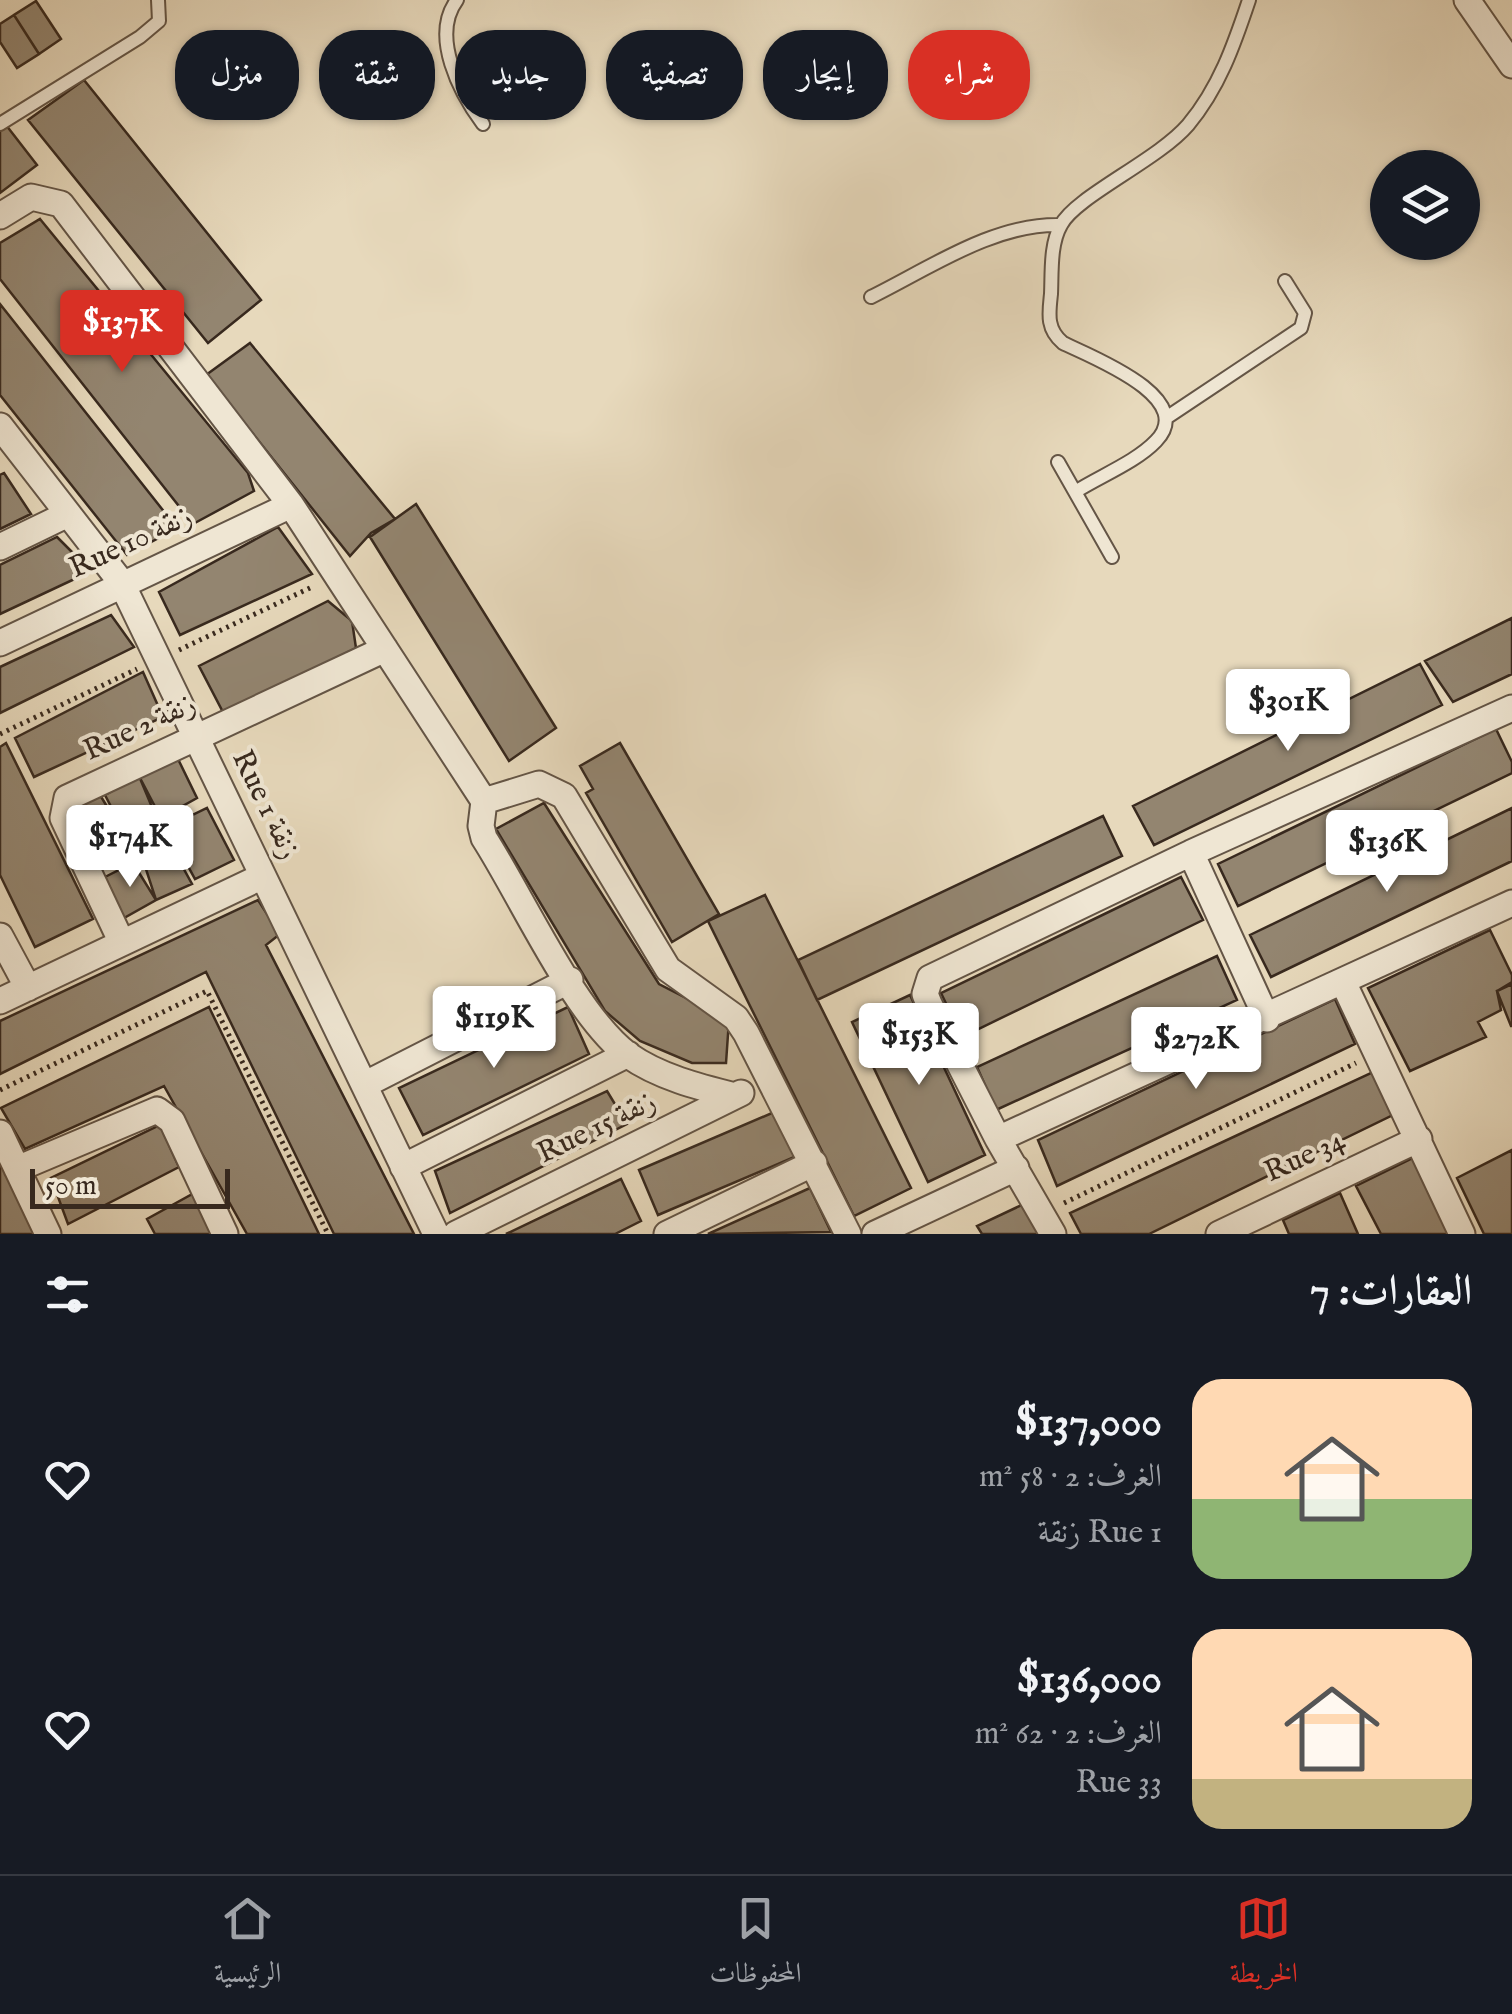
<!DOCTYPE html>
<html lang="ar">
<meta charset="utf-8">
<style>
body{margin:0;font-family:"IM FELL English",Amiri,serif;background:#20242c;color:#f1f3f6;direction:rtl;height:100vh;display:flex;flex-direction:column;font-size:38px;white-space:nowrap}
*{box-sizing:border-box;margin:0}
p{font-size:32px;color:#9ea1a6}
.icon{flex:none;width:55px;height:55px;fill:none;stroke:currentColor;stroke-width:2;stroke-linecap:round;stroke-linejoin:round}
.map{position:relative;height:1234px;overflow:hidden;direction:ltr}
.drawer{display:flex;flex-direction:column;background:#171b24;flex:1}
.drawer>*{flex:none}
.guide{position:absolute;left:30px;top:30px;width:1000px;height:90px;direction:rtl;display:flex;gap:20px}
.controls{position:absolute;left:1370px;top:150px;display:grid;gap:20px}
.controls a{display:grid;place-items:center;width:110px;height:110px;border-radius:50%;background:#171b24;box-shadow:0 2px 8px #0004;font-size:50px}
.scale{position:absolute;left:30px;bottom:25px;width:200px;box-sizing:border-box;padding-left:10px;border:5px solid #38291e;border-top:0;font-size:28px;line-height:35px;white-space:nowrap;color:#38291e;-webkit-text-stroke:8px #efe6d3;paint-order:stroke}
.price{position:absolute;translate:-50% -85px;padding:0 22px;border-radius:10px;background:#fff;color:#222;font-size:32px;line-height:65px;filter:drop-shadow(0 2px 5px #0008)}
.price::after{content:'';position:absolute;left:50%;top:60px;width:30px;height:22px;margin-left:-15px;background:inherit;clip-path:polygon(0 0,100% 0,50% 100%)}
.price.selected{background:#d93025;color:#fff}
ul{padding:0;list-style:none}
li{display:flex;align-items:center;gap:30px;height:250px;padding:0 40px}
li span{display:grid;place-items:center;flex:none;width:280px;height:200px;border-radius:30px;color:#555}
li>.icon{margin-inline-start:auto}
span .icon{width:120px;height:120px;fill:#fffc;stroke-width:1}
li b{font-size:42px}
h2{display:flex;justify-content:space-between;align-items:center;height:120px;padding:0 40px;font-size:42px}
.chip{padding:0 35px;border-radius:40px;background:#171b24;box-shadow:0 2px 8px #0004;font-size:35px;line-height:90px}
.chip.selected{background:#d93025;color:#fff}
.dock{display:flex;justify-content:space-around;align-items:center;height:140px;border-top:2px solid #363941;background:#171b24;font-size:28px;color:#9ea1a6}
.dock a{display:grid;justify-items:center;gap:5px}
.dock .selected{color:#d93025}
.map>svg:first-child{display:block}
.building{fill:#938570;stroke:#38291e;stroke-width:2.5}
.lines{fill:none;stroke-linecap:round;stroke-linejoin:round}
.lane-casing{stroke:#645546;stroke-width:16}
.street-casing{stroke:#645546;stroke-width:29}
.path{stroke:#38291e;stroke-width:5;stroke-dasharray:2.5 5;stroke-linecap:butt}
.lane{stroke:#efe6d3;stroke-width:12}
.street{stroke:#efe6d3;stroke-width:25}
.labels{text-anchor:middle;dominant-baseline:central;stroke-width:8;stroke-linejoin:round;paint-order:stroke}
.street-label{font-size:30px;fill:#38291e;stroke:#efe6d3}
</style>
<div class="map">
<svg width="1512" height="1234" viewBox="0 0 1512 1234">
<rect width="100%" height="100%" fill="#e7d9bc"/>
<filter id="stains"><feTurbulence type="fractalNoise" baseFrequency=".002" numOctaves="4"/><feColorMatrix values="0 0 0 0 .2 0 0 0 0 .09 0 0 0 0 .02 0 0 0 .5 -.17"/></filter>
<radialGradient id="worn" r=".72"><stop offset=".6" stop-color="#630" stop-opacity="0"/><stop offset="1" stop-color="#630" stop-opacity=".3"/></radialGradient>
<path class="building" d="M36,1L61,39L39,54L14,15Z
M14,15L39,54L17,68L0,42V24Z
M84,80L261,300L208,343L28,120Z
M6,125L37,165L0,193V130Z
M40,219L248,473L254,491L193,524L0,279V243Z
M0,304L177,528L127,555L0,395Z
M250,343L395,519L371,533L350,556L206,375Z
M4,473L31,514L0,529V475Z
M416,504L556,728L509,761L370,537Z
M278,527L312,574L180,635L159,592Z
M57,537L76,556L81,576L0,614V565Z
M328,601L352,621L356,648L224,714L199,666Z
M111,615L134,647L0,713V667Z
M1512,618V674L1453,702L1425,661Z
M1420,664L1442,705L1154,845L1133,806Z
M143,672L163,717L34,777L15,738Z
M1496,729L1512,762V773L1238,906L1218,864Z
M6,743L93,919L35,947L0,875V747Z
M620,743L719,914L672,942L586,793L593,789L580,766Z
M178,759L197,798L161,818L139,776Z
M139,776L164,836L136,855L105,795Z
M100,795L134,851L100,869L73,806Z
M544,803L659,984L729,1020L726,1063H692L640,1041L605,1011L496,829Z
M207,808L234,860L195,879L176,844L185,842L172,825Z
M1512,808V861L1271,977L1250,935Z
M1103,816L1122,856L817,1000L798,960Z
M170,844L192,884L156,900L142,857Z
M133,863L156,900L124,918L105,877Z
M1181,877L1203,920L962,1037L941,993Z
M765,895L911,1188L854,1216L708,921Z
M258,900L280,934L266,945L414,1234H334L206,972L0,1074V1021Z
M1490,930L1512,975V982L1497,991L1501,1010L1478,1022L1486,1037L1410,1071L1368,988Z
M1217,956L1237,1000L996,1110L977,1067Z
M1512,984V1026H1511L1497,991Z
M910,995L985,1155L928,1182L852,1022Z
M1335,999L1355,1044L1057,1186L1038,1140Z
M209,1007L319,1234H247L164,1086L25,1149L1,1108Z
M568,1007L589,1054L423,1135L399,1088Z
M1373,1072L1399,1112L1149,1234H1081L1070,1213Z
M607,1091L627,1124L450,1213L435,1171Z
M779,1110L799,1155L658,1215L639,1170Z
M160,1125L179,1167L68,1224L51,1178Z
M1512,1150V1234H1484L1457,1178Z
M1415,1157L1452,1234H1381L1356,1186Z
M0,1162L35,1234H0Z
M621,1179L641,1221L615,1234H506Z
M810,1188L831,1232L708,1234Z
M196,1192L217,1234H155L147,1219Z
M1340,1193L1358,1234H1289L1283,1220Z
M1026,1203L1041,1234H982L977,1226Z"/>
<g class="lines">
<g class="lane-casing">
<path id="lane" d="M457,0C430,36 460,93 483,124
M0,124L140,37L159,21L158,0
M871,297C930,268 994,223 1061,225
M1166,418L1301,328L1305,313L1285,281
M1058,462L1112,557
M1075,492C1100,476 1136,462 1156,441C1198,398 1092,357 1063,343C1046,329 1049,313 1051,294C1052,272 1050,244 1061,225C1075,197 1158,160 1188,125C1219,88 1234,45 1249,0"/>
</g>
<g class="street-casing">
<path id="street" d="M1467,0L1512,65
M0,216L31,197L61,204L291,505L484,801L539,784L564,796L668,969L736,1018L746,1033L848,1234
M0,426L121,582L436,1234
M0,547L68,514
M0,643L291,505
M484,801L481,826L484,838C522,897 574,1014 628,1055C659,1077 699,1087 735,1096
M1191,853L1267,1019
M0,936L28,988
M122,943L63,818L67,798L385,649
M1344,984L1462,1234
M0,1001L263,876
M364,1085L570,980
M0,1133L48,1234
M998,1139L1512,903
M403,1167L628,1054
M17,1169L157,1110L172,1121L225,1234
M456,1234L741,1093
M667,1234L814,1163
M875,1234L1016,1168
M1053,1234L998,1139L929,1004L925,994L930,978L1191,853L1512,708
M1219,1234L1419,1139"/>
</g>
<path class="path" d="M179,650L314,586
M0,734L137,669
M0,1090L207,991L328,1234
M1064,1203L1356,1063"/>
<use href="#lane" class="lane"/>
<use href="#street" class="street"/>
</g>
<g class="labels">
<g class="street-label">
<text transform="translate(131 543) rotate(-25)">Rue 10 زنقة</text>
<text transform="translate(140 728) rotate(-25)">Rue 2 زنقة</text>
<text transform="translate(265 805) rotate(64)">Rue 1 زنقة</text>
<text transform="translate(597 1128) rotate(-26)">Rue 15 زنقة</text>
<text transform="translate(1305 1157) rotate(-25)">Rue 34</text>
</g>
</g>
<rect width="100%" height="100%" filter="url(#stains)"/>
<rect width="100%" height="100%" fill="url(#worn)"/>
</svg>
<div class="controls">
<a><svg class="icon" aria-label="layers" viewBox="0 0 24 24"><path d="M12 4l9 5-9 5-9-5zM3 14l9 5 9-5"/></svg></a>
</div>
<div class="scale">50 m</div>
<b class="price selected" style="left:122px;top:375px">$137K</b>
<b class="price" style="left:1288px;top:754px">$301K</b>
<b class="price" style="left:130px;top:890px">$174K</b>
<b class="price" style="left:1387px;top:895px">$136K</b>
<b class="price" style="left:494px;top:1071px">$119K</b>
<b class="price" style="left:919px;top:1088px">$153K</b>
<b class="price" style="left:1196px;top:1092px">$272K</b>
<div class="guide">
<a class="chip selected">شراء</a>
<a class="chip">إيجار</a>
<a class="chip">تصفية</a>
<a class="chip">جديد</a>
<a class="chip">شقة</a>
<a class="chip">منزل</a>
</div>
</div>
<section class="drawer">
<h2>العقارات: 7<svg class="icon" aria-label="filters" viewBox="0 0 24 24"><path d="M4 7h16M4 17h16"/><circle cx="9" cy="7" r="2"/><circle cx="15" cy="17" r="2"/></svg></h2>
<ul>
<li><span style="background:linear-gradient(#ffd9b3 60%,#8fb573 0)"><svg class="icon" aria-label="home" viewBox="0 0 24 24"><path d="M3 11l9-7 9 7M6 9v11h12V9"/></svg></span><div><b>$137,000</b><p>الغرف: 2 · 58 m²</p><p>Rue 1 زنقة</p></div><svg class="icon" aria-label="heart" viewBox="0 0 24 24"><path d="M12 20l-8-8c-3-5 5-10 8-4 3-6 11-1 8 4z"/></svg></li>
<li><span style="background:linear-gradient(#ffd9b3 75%,#c2b280 0)"><svg class="icon" aria-label="home" viewBox="0 0 24 24"><path d="M3 11l9-7 9 7M6 9v11h12V9"/></svg></span><div><b>$136,000</b><p>الغرف: 2 · 62 m²</p><p>Rue 33</p></div><svg class="icon" aria-label="heart" viewBox="0 0 24 24"><path d="M12 20l-8-8c-3-5 5-10 8-4 3-6 11-1 8 4z"/></svg></li>
</ul>
</section>
<nav class="dock">
<a class="selected"><svg class="icon" aria-label="map" viewBox="0 0 24 24"><path d="M3 6l6-2 6 2 6-2v14l-6 2-6-2-6 2zM9 4v14M15 6v14"/></svg>الخريطة</a>
<a><svg class="icon" aria-label="saved" viewBox="0 0 24 24"><path d="M7 4h10v16l-5-4-5 4z"/></svg>المحفوظات</a>
<a><svg class="icon" aria-label="home" viewBox="0 0 24 24"><path d="M3 11l9-7 9 7M6 9v11h12V9"/></svg>الرئيسية</a>
</nav>
